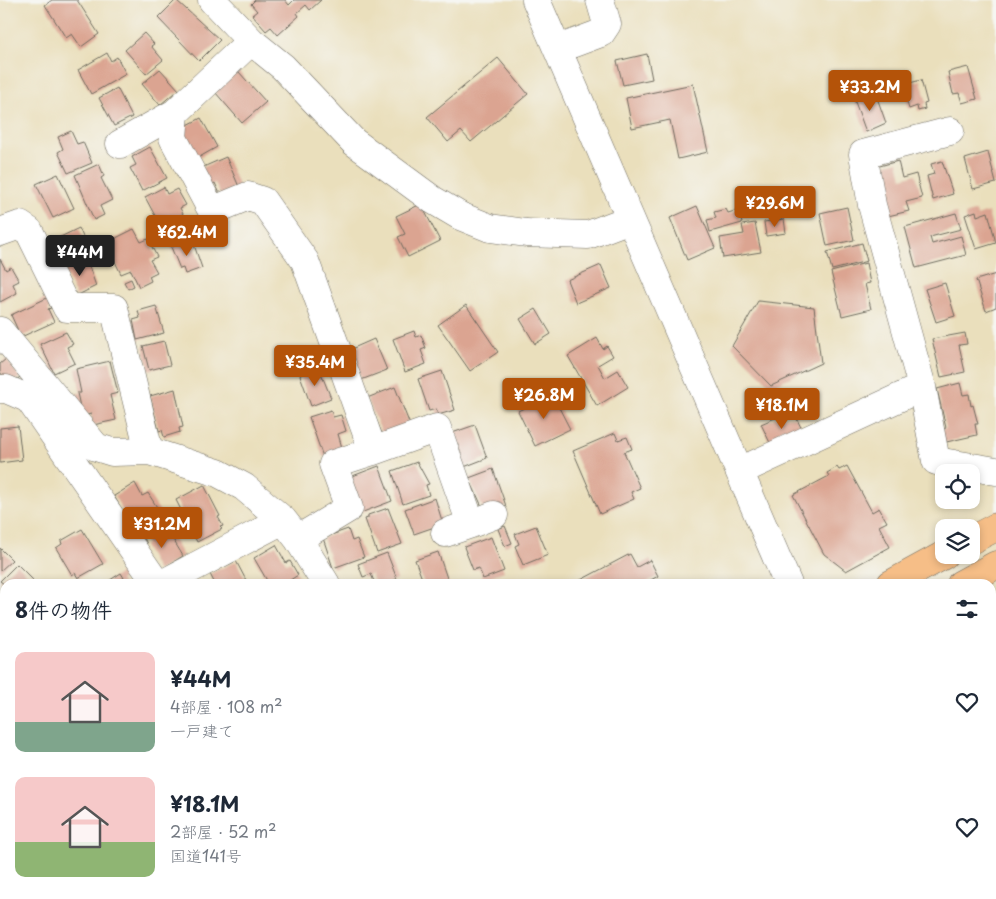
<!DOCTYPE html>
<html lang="ja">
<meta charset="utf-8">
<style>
body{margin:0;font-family:"Playpen Sans","Klee One",sans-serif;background:#f2f2f3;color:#1f2937;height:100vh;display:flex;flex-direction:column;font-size:19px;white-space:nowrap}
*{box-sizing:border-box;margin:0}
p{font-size:16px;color:#747a83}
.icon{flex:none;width:28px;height:28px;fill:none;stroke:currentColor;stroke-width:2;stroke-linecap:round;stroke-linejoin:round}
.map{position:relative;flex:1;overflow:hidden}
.details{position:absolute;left:0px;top:579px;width:996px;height:321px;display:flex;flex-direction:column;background:#fff;border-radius:15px 15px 0 0;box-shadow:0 2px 8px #0003}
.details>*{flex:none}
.controls{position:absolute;left:935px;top:464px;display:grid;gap:10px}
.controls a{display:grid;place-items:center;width:45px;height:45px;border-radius:10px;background:#fff;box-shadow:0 2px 8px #0003;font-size:25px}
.price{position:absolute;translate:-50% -42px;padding:0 11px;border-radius:5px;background:#b45309;color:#fff;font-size:16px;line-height:32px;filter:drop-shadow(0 1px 2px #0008)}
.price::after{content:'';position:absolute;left:50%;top:30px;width:15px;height:11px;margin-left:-8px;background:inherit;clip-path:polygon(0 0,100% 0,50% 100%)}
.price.current{background:#222;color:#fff}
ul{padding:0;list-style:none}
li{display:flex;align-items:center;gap:15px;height:125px;padding:0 15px}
li span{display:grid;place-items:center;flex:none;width:140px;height:100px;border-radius:10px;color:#555}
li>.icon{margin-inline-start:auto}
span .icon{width:60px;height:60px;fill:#fffc;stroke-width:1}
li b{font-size:21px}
h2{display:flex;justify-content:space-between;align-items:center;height:60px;padding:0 15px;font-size:21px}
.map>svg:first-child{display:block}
.building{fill:#dba491}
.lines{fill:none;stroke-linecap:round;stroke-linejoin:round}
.minor-casing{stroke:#6e6a5e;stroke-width:29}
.major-casing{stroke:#6e6a5e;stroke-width:29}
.highway-casing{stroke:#6e6a5e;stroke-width:29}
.minor{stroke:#fff;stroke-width:28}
.major{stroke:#f6be87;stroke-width:28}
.highway{stroke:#f6be87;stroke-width:28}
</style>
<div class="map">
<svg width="996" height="899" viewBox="0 0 996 899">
<rect width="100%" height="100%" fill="#f6f6f2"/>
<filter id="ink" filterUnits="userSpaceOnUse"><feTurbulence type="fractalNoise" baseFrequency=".02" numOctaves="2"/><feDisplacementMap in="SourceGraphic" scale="10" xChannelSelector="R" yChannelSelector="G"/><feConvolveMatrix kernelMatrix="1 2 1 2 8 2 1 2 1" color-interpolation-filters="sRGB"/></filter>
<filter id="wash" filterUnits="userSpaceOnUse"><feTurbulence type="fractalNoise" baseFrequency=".0096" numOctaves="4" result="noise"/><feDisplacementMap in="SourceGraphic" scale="20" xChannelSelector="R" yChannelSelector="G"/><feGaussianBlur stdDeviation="1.12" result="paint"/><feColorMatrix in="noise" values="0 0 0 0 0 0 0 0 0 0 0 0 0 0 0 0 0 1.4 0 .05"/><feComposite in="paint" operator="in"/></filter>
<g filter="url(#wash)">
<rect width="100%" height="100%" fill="#eadfbc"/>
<g id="blocks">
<path class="building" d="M52,0H77L99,34L81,47L72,34L66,38L45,5Z
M176,0L220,40L199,61L158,18Z
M255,0H285L289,5L294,0H321L310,10L306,5L297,13L299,16L278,35L271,27L266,31L252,15L257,11L251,4Z
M144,33L154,44L151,46L163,60L146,74L125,50Z
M107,53L111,61L117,57L126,74L91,94L78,70Z
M647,54L652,79L623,85L617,61Z
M498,58L528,94L471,142L461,131L448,142L427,117Z
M968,67L977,99L962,103L959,93L953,94L948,72Z
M160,69L180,91L176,94L174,93L160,105L142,84Z
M238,71L266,102L242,123L215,92Z
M921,80L927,103L924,104L925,109L918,111L917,106L909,109L902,85Z
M693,84L708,152L678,159L670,120L632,128L626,98Z
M117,88L132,117L114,126L99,98Z
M875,92L886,123L866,132L854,99Z
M201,118L217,147L196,159L180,129Z
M71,131L77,144L83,142L92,163L68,173L58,152L63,149L58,137Z
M150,147L167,178L142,191L130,168L136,165L132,157Z
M988,152L996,183L973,189L965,159Z
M226,157L240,189L222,198L215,183L209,186L201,168Z
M898,161L902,178L916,174L922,198L906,202L909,211L888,216L876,167Z
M942,161L953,194L933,200L927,176L934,174L931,164Z
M99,164L104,176L101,178L112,200L100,206L104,215L94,220L75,175Z
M58,174L74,208L53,218L36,184Z
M164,187L167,194L177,189L186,205L180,208L183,214L160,225L145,197Z
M774,198L775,214L743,217L741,201Z
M421,204L440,241L408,257L398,237L405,234L396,216Z
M697,206L715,248L687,260L670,218Z
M847,207L854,240L827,246L820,213Z
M726,209L728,213L738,210L742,223L710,232L707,220L716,218L714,212Z
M976,211L977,216L988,212L996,243L976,249L965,215Z
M956,213L961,229L930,237L932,244L961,236L966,255L916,268L905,227Z
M784,219L786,233L766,236L764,222Z
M755,223L761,252L723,258L720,238L744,234L742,225Z
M79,228L88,248L59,262L46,244Z
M134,229L141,242L148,239L157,257L150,260L157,272L149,276L151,281L139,287L131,270L121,274L106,243Z
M192,239L202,268L185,274L183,268L180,269L171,247Z
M862,243L867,261L832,270L827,252Z
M86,258L96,286L76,296L63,269Z
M0,259L6,270L11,267L19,281L13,284L17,293L0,302Z
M866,263L870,283L865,284L871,309L842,316L831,272Z
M601,265L611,288L576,303L567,280Z
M996,274V307L986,311L976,280Z
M131,279L134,286L128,289L124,282Z
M945,283L955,316L936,322L925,289Z
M47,298L51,308L48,309L54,322L21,337L11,315Z
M758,301L814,307L821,363L771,386L732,346Z
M466,305L498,352L470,371L438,325Z
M156,306L164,333L137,340L133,320L140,318L138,311Z
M536,309L551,334L535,344L520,319Z
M414,331L416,337L421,335L426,348L421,350L426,364L405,372L393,339Z
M66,332L73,344L67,347L75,363L54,373L40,344Z
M965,333L967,344L959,345L965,372L941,377L932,339Z
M597,338L603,349L607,346L613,356L598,365L605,378L618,370L628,387L597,406L568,356Z
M374,339L387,370L361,380L349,350Z
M164,341L170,365L149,370L143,346Z
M6,359L20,377L10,385L0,372V364Z
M110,361L118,393L110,395L116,420L93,425L91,414L82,416L77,393H81L76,369Z
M319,368L331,398L311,406L300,375Z
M442,371L455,410L438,415L436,409L429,411L418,379Z
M960,383L963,395L969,394L971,406L973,405L978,424H975L977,435L942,443L939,430L946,428L937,389Z
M395,387L410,425L383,436L367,398Z
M175,389L183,427L179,428L180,432L164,437L162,430L159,431L150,396Z
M552,394L570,429L535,446L518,411Z
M331,410L333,417L341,415L346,431L338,434L343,451L323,457L309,417Z
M796,417L803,432L772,447L761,424L775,418Z
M475,425L487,458L464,467L452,433Z
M18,426L22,460L0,463V428Z
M615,433L618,440L627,437L632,449L624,452L640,488L631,492L634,499L600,514L573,451Z
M417,462L429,484L426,485L429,495L403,504L392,471Z
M379,466L392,501L363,512L350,477Z
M847,466L872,512L879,508L887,522L879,526L890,547L846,571L824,554L793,495L829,476L827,473L837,467L839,470Z
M493,469L506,506L485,513L469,478Z
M135,483L142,496L148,493L160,512L133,528L114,496Z
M204,485L220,516L218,517L223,526L220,527L222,529L197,542L176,500Z
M435,498L443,524L414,534L405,509Z
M388,508L402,544L377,553L365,519L368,518V515Z
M165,526L183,556L158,571L144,546L147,544L144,538Z
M505,526L512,543L505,546L498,529Z
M536,526L548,555L523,565L515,546L519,544L515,534Z
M82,529L103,564L78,578L75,573L72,575L56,548L62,544L61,541Z
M348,529L352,541L357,539L364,557L333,568L323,538Z
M491,537L504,571L483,579L479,568L473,570L464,547Z
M276,545L286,563L290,561L298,575L284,584H269L254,558Z
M0,548L12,560L0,571Z
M438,552L449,584H424L415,560Z
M387,553L397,579L385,584H375L371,574L363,577L358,564Z
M630,554L637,567L650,560L658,576L644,584L577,582Z
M236,561L248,584H215L210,574Z
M17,564L37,584L5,585L0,581Z
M121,573L124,578L120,580L123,584H104Z
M996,621V840L991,842V624Z
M0,775L5,786V805L0,808Z
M996,848V874L991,876V850Z
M5,892V895H15L17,899H0V895Z
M193,895H216L212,899H197Z
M520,895H688L690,899H522Z"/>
</g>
</g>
<g filter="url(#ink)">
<use href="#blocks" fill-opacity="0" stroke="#6e6a5e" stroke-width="1"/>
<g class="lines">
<g class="minor-casing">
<path id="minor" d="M212,0L251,41L283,67L354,142L433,200L460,216L490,228L526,233L588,235L630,219
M536,0L788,584
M251,41L175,113L173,138L212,211L248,196L263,201L305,261L373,451L333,464L349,508L298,539
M558,49L601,33L607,24L600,0
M950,131L863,154L872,205L922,387L936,461L996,471
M120,144L175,113
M0,232L20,225L29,231L67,308H114L149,451
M0,331L96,447L112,452L149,451L218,473L244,487L283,520L298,539L326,584
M0,389H6L29,399L42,387
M29,399L157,584
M373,451L437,428L471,524L445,533
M740,471L922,387
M471,524L494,515
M162,584L283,520
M0,715L5,718
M252,895L253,899"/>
</g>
<g class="major-casing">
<path id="major" d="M917,895L918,899"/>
</g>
<g class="highway-casing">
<path id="highway" d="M971,540L996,527
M891,584L944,555
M961,584L996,565
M322,899L328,895
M376,899L384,895"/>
</g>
<use href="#minor" class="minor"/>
<use href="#major" class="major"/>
<use href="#highway" class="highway"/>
</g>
</g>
</svg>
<div class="controls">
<a><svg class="icon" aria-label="locate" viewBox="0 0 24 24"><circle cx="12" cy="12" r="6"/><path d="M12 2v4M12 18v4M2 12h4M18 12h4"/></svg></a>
<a><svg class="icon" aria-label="layers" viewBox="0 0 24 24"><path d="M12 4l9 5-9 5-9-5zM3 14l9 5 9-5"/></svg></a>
</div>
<b class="price" style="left:870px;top:112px">¥33.2M</b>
<b class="price" style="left:775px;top:228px">¥29.6M</b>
<b class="price" style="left:187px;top:257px">¥62.4M</b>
<b class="price current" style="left:80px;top:277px">¥44M</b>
<b class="price" style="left:315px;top:387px">¥35.4M</b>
<b class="price" style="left:544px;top:420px">¥26.8M</b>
<b class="price" style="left:782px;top:430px">¥18.1M</b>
<b class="price" style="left:162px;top:549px">¥31.2M</b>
<section class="details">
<h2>8件の物件<svg class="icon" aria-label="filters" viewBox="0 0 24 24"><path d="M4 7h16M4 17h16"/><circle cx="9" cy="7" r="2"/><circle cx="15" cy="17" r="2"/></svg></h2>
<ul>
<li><span style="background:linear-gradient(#f6c9c9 70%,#7fa58c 0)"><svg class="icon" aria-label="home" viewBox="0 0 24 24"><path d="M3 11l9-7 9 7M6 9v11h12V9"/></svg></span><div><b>¥44M</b><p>4部屋 · 108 m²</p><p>一戸建て</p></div><svg class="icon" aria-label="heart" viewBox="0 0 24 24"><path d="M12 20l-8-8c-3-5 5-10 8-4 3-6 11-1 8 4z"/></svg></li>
<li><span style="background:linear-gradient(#f6c9c9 65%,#8fb573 0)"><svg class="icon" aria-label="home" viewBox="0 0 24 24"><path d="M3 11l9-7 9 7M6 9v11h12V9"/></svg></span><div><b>¥18.1M</b><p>2部屋 · 52 m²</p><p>国道141号</p></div><svg class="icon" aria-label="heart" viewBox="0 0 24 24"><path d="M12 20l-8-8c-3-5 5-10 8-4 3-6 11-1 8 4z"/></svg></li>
</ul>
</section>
</div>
